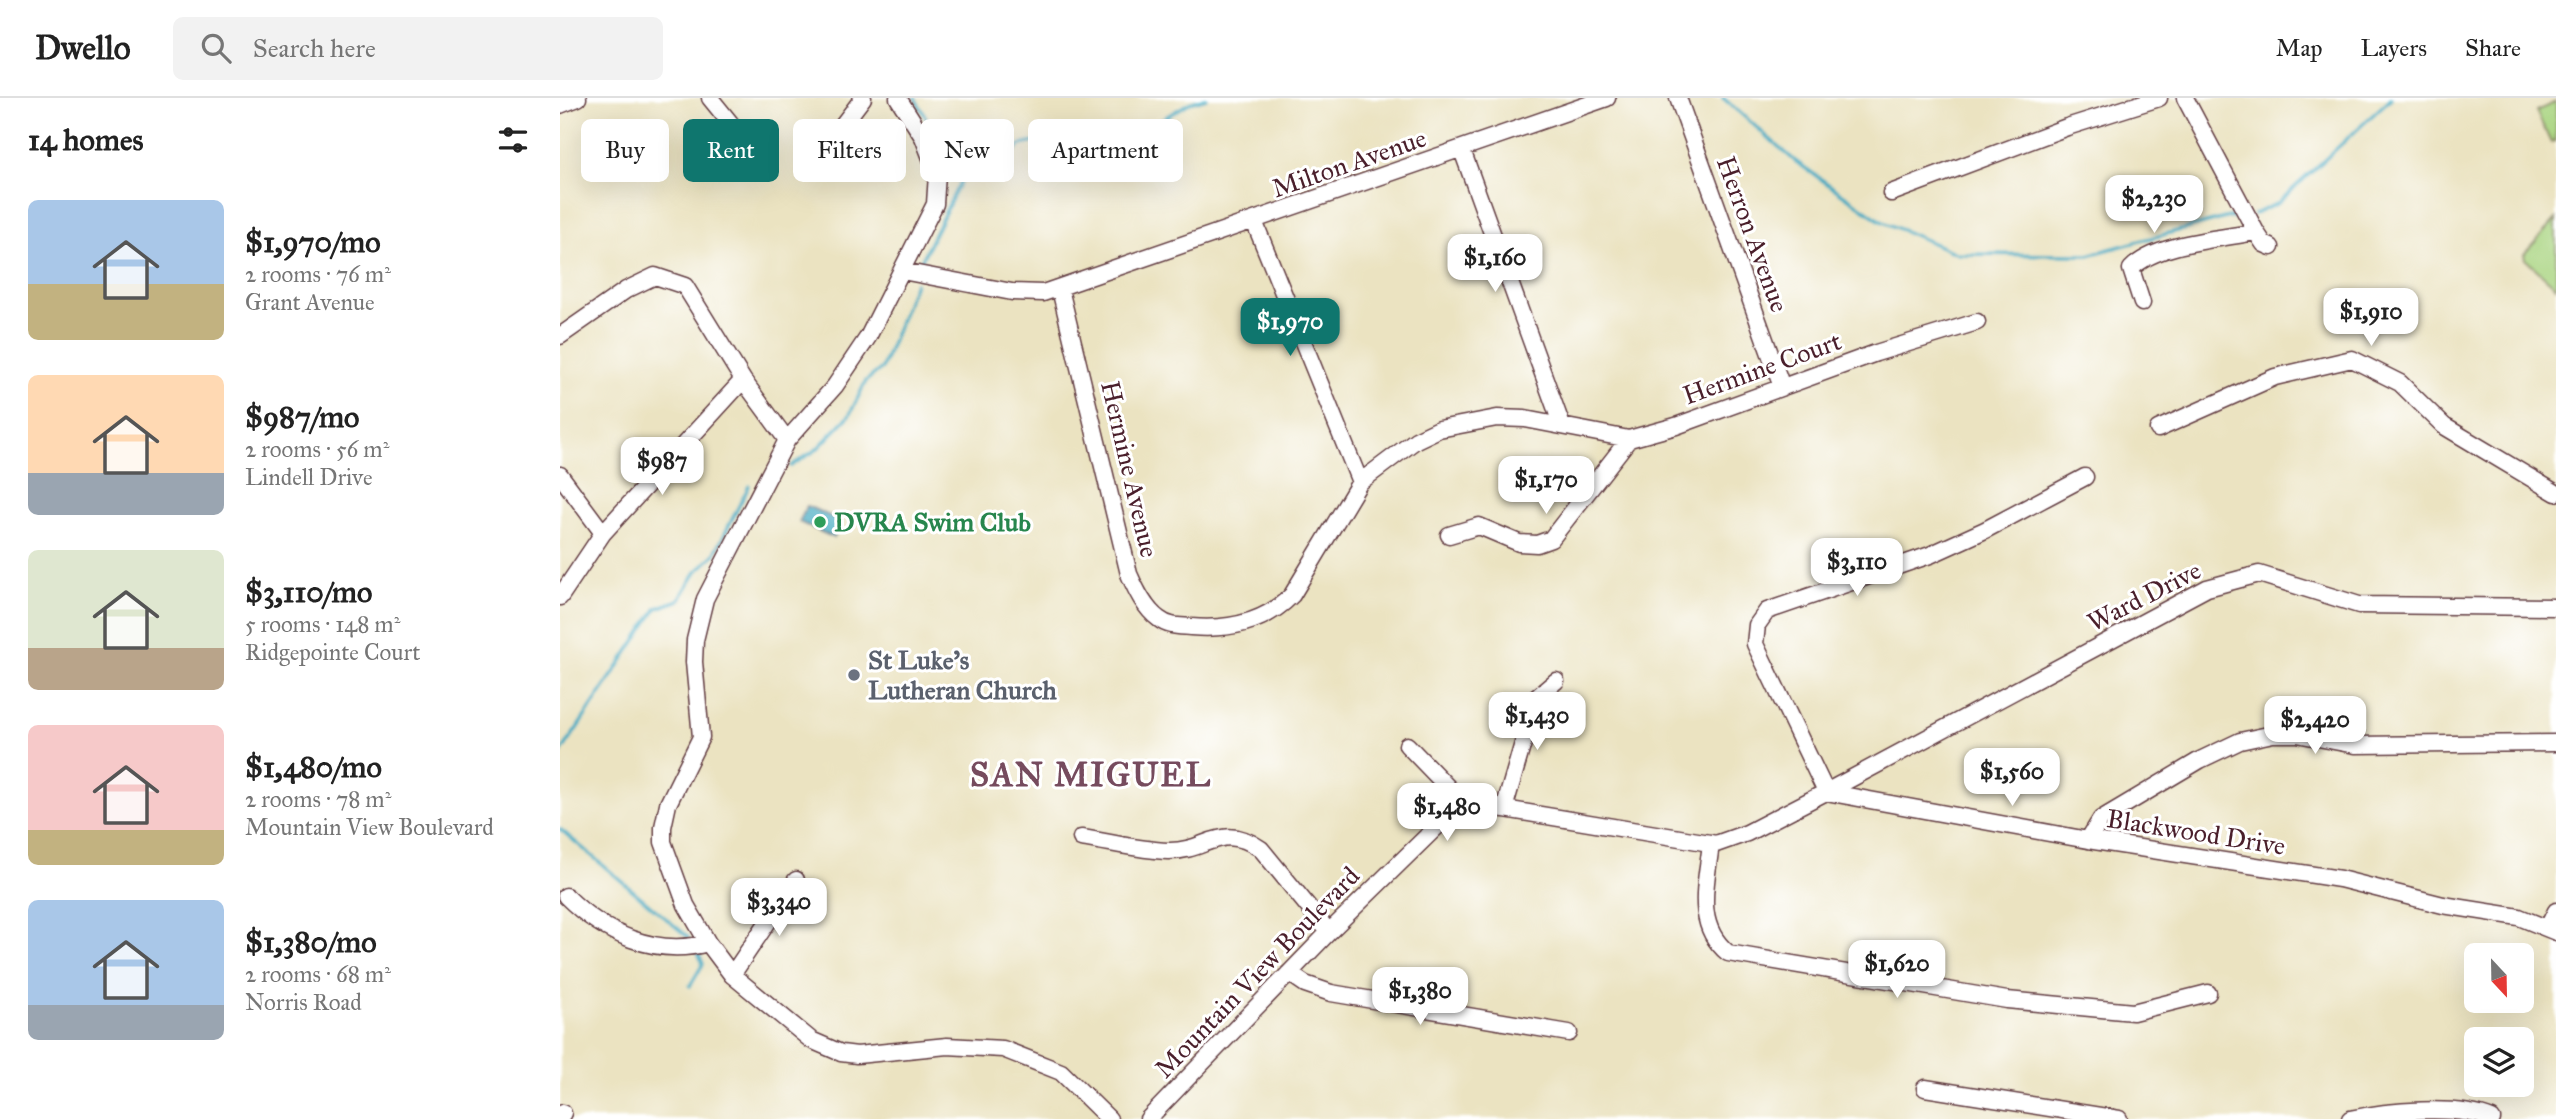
<!DOCTYPE html>
<meta charset="utf-8">
<style>
body{margin:0;font-family:"IM FELL Great Primer",serif;background:#f2f2f2;color:#222;height:100vh;display:flex;flex-direction:column;font-size:26px;white-space:nowrap}
*{box-sizing:border-box;margin:0}
p{font-size:23px;color:#767676}
.icon{flex:none;width:38px;height:38px;fill:none;stroke:currentColor;stroke-width:2;stroke-linecap:round;stroke-linejoin:round}
.map{position:relative;flex:1;overflow:hidden}
.side{display:flex;flex-direction:column;background:#fff;width:560px}
.side>*{flex:none}
.hud{position:absolute;left:21px;top:21px;width:665px;height:63px;display:flex;gap:14px}
.needle{width:46px;rotate:158deg}
.fabs{position:absolute;left:1904px;top:845px;display:grid;gap:14px}
.fabs a{display:grid;place-items:center;width:70px;height:70px;border-radius:10px;background:#fff;box-shadow:0 7px 28px #0002;font-size:35px}
.price{position:absolute;translate:-50% -60px;padding:0 16px;border-radius:14px;background:#fff;color:#222;font-size:23px;line-height:46px;filter:drop-shadow(0 2px 4px #0008)}
.price::after{content:'';position:absolute;left:50%;top:42px;width:21px;height:16px;margin-left:-10px;background:inherit;clip-path:polygon(0 0,100% 0,50% 100%)}
.price.active{background:#0f766e;color:#fff}
ul{padding:0;list-style:none}
li{display:flex;align-items:center;gap:21px;height:175px;padding:0 28px}
li span{display:grid;place-items:center;flex:none;width:196px;height:140px;border-radius:10px;color:#555}
li>.icon{margin-inline-start:auto}
span .icon{width:84px;height:84px;fill:#fffc;stroke-width:1}
li b{font-size:30px}
h2{display:flex;justify-content:space-between;align-items:center;height:84px;padding:0 28px;font-size:30px}
.tag{padding:0 24px;border-radius:10px;background:#fff;box-shadow:0 7px 28px #0002;font-size:24px;line-height:63px}
.tag.active{background:#0f766e;color:#fff}
header{display:flex;align-items:center;gap:42px;box-sizing:border-box;height:98px;padding:0 35px;background:#fff;border-bottom:2px solid #e0e0e0}
header strong{font-size:33px}
nav{display:flex;gap:38px;margin-inline-start:auto;font-size:24px}
.search{width:490px;height:63px;background:#f2f2f2;display:flex;align-items:center;gap:18px;box-sizing:border-box;padding:0 24px;border-radius:10px;color:#767676;font-size:26px}
main{display:flex;flex:1;min-height:0}
.map>svg:first-child{display:block}
.green{fill:#a9d480;stroke:#7a7a56;stroke-width:2}
.water{fill:#42a9c1;stroke:#466476;stroke-width:2}
.lines{fill:none;stroke-linecap:round;stroke-linejoin:round}
.stream{stroke:#42a9c1;stroke-width:3.5}
.minor-casing{stroke:#623c42;stroke-width:19}
.minor{stroke:#fff;stroke-width:16}
.leisure-dot{fill:#2e9e5b;stroke:#fff;stroke-width:2.5}
.worship-dot{fill:#6b7280;stroke:#fff;stroke-width:2.5}
.labels{text-anchor:middle;dominant-baseline:central;stroke-width:6;stroke-linejoin:round;paint-order:stroke}
.street-label{font-size:26px;fill:#4a1f2b;stroke:#fff}
.leisure-label{font-size:26px;font-weight:bold;fill:#27864d;stroke:#fff;text-anchor:start}
.worship-label{font-size:26px;font-weight:bold;fill:#5b616d;stroke:#fff;text-anchor:start}
.district-label{font-size:33px;font-weight:bold;letter-spacing:2px;fill:#764b5e;stroke:#fff}
</style>
<header>
<strong>Dwello</strong>
<div class="search"><svg class="icon" aria-label="search" viewBox="0 0 24 24"><circle cx="10" cy="10" r="6"/><path d="M15 15l6 6"/></svg>Search here</div>
<nav><a>Map</a><a>Layers</a><a>Share</a></nav>
</header>
<main>
<section class="side">
<h2>14 homes<svg class="icon" aria-label="filters" viewBox="0 0 24 24"><path d="M4 7h16M4 17h16"/><circle cx="9" cy="7" r="2"/><circle cx="15" cy="17" r="2"/></svg></h2>
<ul>
<li><span style="background:linear-gradient(#a9c7e8 60%,#c2b280 0)"><svg class="icon" aria-label="home" viewBox="0 0 24 24"><path d="M3 11l9-7 9 7M6 9v11h12V9"/></svg></span><div><b>$1,970/mo</b><p>2 rooms · 76 m²</p><p>Grant Avenue</p></div></li>
<li><span style="background:linear-gradient(#ffd9b3 70%,#9aa5b1 0)"><svg class="icon" aria-label="home" viewBox="0 0 24 24"><path d="M3 11l9-7 9 7M6 9v11h12V9"/></svg></span><div><b>$987/mo</b><p>2 rooms · 56 m²</p><p>Lindell Drive</p></div></li>
<li><span style="background:linear-gradient(#dfe7d0 70%,#b9a48a 0)"><svg class="icon" aria-label="home" viewBox="0 0 24 24"><path d="M3 11l9-7 9 7M6 9v11h12V9"/></svg></span><div><b>$3,110/mo</b><p>5 rooms · 148 m²</p><p>Ridgepointe Court</p></div></li>
<li><span style="background:linear-gradient(#f6c9c9 75%,#c2b280 0)"><svg class="icon" aria-label="home" viewBox="0 0 24 24"><path d="M3 11l9-7 9 7M6 9v11h12V9"/></svg></span><div><b>$1,480/mo</b><p>2 rooms · 78 m²</p><p>Mountain View Boulevard</p></div></li>
<li><span style="background:linear-gradient(#a9c7e8 75%,#9aa5b1 0)"><svg class="icon" aria-label="home" viewBox="0 0 24 24"><path d="M3 11l9-7 9 7M6 9v11h12V9"/></svg></span><div><b>$1,380/mo</b><p>2 rooms · 68 m²</p><p>Norris Road</p></div></li>
</ul>
</section>
<div class="map">
<svg width="1996" height="1021" viewBox="0 0 1996 1021">
<rect width="100%" height="100%" fill="#fff"/>
<filter id="ink" filterUnits="userSpaceOnUse"><feTurbulence type="fractalNoise" baseFrequency=".0143" numOctaves="2"/><feDisplacementMap in="SourceGraphic" scale="14" xChannelSelector="R" yChannelSelector="G"/><feConvolveMatrix kernelMatrix="1 2 1 2 8 2 1 2 1" color-interpolation-filters="sRGB"/></filter>
<filter id="wash" filterUnits="userSpaceOnUse"><feTurbulence type="fractalNoise" baseFrequency=".00686" numOctaves="4" result="noise"/><feDisplacementMap in="SourceGraphic" scale="28" xChannelSelector="R" yChannelSelector="G"/><feGaussianBlur stdDeviation="1.57" result="paint"/><feColorMatrix in="noise" values="0 0 0 0 0 0 0 0 0 0 0 0 0 0 0 0 0 1.4 0 .05"/><feComposite in="paint" operator="in"/></filter>
<g filter="url(#wash)">
<rect width="100%" height="100%" fill="#ebe3c1"/>
<path class="green" d="M1996,4V43L1991,45L1976,13Z
M1996,121V189L1965,161L1964,156Z"/>
<path class="water" d="M247,408L281,423L274,440L239,424Z"/>
<g class="lines">
<path class="stream" d="M355,0L401,82
M1163,0L1235,63L1321,123L1398,156L1528,157L1669,119L1680,121
M1695,116L1718,105L1831,0
M359,167L401,82L444,64L461,47L522,34L584,32L629,5L646,0
M231,368L256,352L289,318L306,283L322,270L355,185
M0,656L97,510L119,502L136,474L154,457L189,388
M0,731L128,839
M130,888L143,866L138,854"/>
</g>
</g>
<g filter="url(#ink)">
<g class="lines">
<g class="minor-casing">
<path id="minor" d="M150,0L202,64
M338,0L363,39L377,76L375,106L308,239L275,288L227,342L145,501L135,542L134,564L141,639L108,706L103,729V744L126,807L148,845L172,877L251,942L281,955L297,957L387,948L443,951L501,974L549,1021
M1118,0L1222,289
M1625,0L1696,134L1704,146L1711,149
M0,7L18,0
M902,52L1002,328
M259,58L303,0
M1331,95L1507,29L1599,0
M694,123L800,384
M342,173L452,194L483,195L1047,0
M500,191L569,476C576,492 585,511 599,521C609,529 619,528 631,529C668,532 705,525 732,497L800,384L856,342L879,331L937,320L965,321L1069,341L1116,328L1316,255L1417,224
M1582,205L1571,171C1596,145 1660,141 1696,134
M0,238L66,192L95,178L125,188L183,282L227,342
M1598,331L1715,279L1792,261L1840,285L1884,328L1996,395
M0,377L43,435
M1525,379L1425,432L1370,457L1207,513L1197,527L1195,546L1266,694L1647,490L1699,476L1799,507L1996,509
M889,437L919,428L959,445L977,446L991,441L1069,341
M0,499L43,435L183,282
M847,647L902,704
M902,704L1156,746L1187,735L1266,694L1528,742L1780,781L1883,807L1959,819L1996,834
M944,711L976,600L996,583
M521,740C549,744 579,752 608,753C647,754 661,723 701,751L769,834
M1528,742L1541,721L1640,662L1680,643L1713,636H1737L1795,647L1996,645
M1151,745C1147,784 1133,826 1168,855L1447,902L1573,914L1648,895
M6,798C44,836 95,859 148,845
M1988,829L1996,813
M729,875L745,886L771,895L1009,935
M172,877L236,782
M1365,990L1559,1021
M0,1019L3,1015
M588,1021L769,834L902,704
M1790,1021C1825,1013 1898,1006 1932,1021"/>
</g>
<use href="#minor" class="minor"/>
</g>
</g>
<circle class="leisure-dot" cx="260" cy="424" r="7"/>
<circle class="worship-dot" cx="294" cy="577" r="7"/>
<g class="labels">
<g class="street-label">
<text transform="translate(789 65) rotate(-19)">Milton Avenue</text>
<text transform="translate(1193 136) rotate(70)">Herron Avenue</text>
<text transform="translate(1202 270) rotate(-20)">Hermine Court</text>
<text transform="translate(570 371) rotate(77)">Hermine Avenue</text>
<text transform="translate(1584 498) rotate(-27)">Ward Drive</text>
<text transform="translate(1636 734) rotate(9)">Blackwood Drive</text>
<text transform="translate(697 874) rotate(-46)">Mountain View Boulevard</text>
</g>
<g class="leisure-label">
<text x="274" y="424">DVRA Swim Club</text>
</g>
<g class="worship-label">
<text x="308" y="562">St Luke's<tspan x="308" dy="30">Lutheran Church</tspan></text>
</g>
<g class="district-label">
<text x="531" y="677">SAN MIGUEL</text>
</g>
</g>
</svg>
<div class="fabs">
<a><svg class="needle" viewBox="-14 -14 28 28"><path d="M0-13l5 13h-10z" fill="#e53935"/><path d="M0 13l5-13h-10z" fill="#767676"/></svg></a>
<a><svg class="icon" aria-label="layers" viewBox="0 0 24 24"><path d="M12 4l9 5-9 5-9-5zM3 14l9 5 9-5"/></svg></a>
</div>
<b class="price" style="left:1594px;top:137px">$2,230</b>
<b class="price" style="left:935px;top:196px">$1,160</b>
<b class="price" style="left:1811px;top:250px">$1,910</b>
<b class="price active" style="left:730px;top:260px">$1,970</b>
<b class="price" style="left:102px;top:399px">$987</b>
<b class="price" style="left:986px;top:418px">$1,170</b>
<b class="price" style="left:1297px;top:500px">$3,110</b>
<b class="price" style="left:977px;top:654px">$1,430</b>
<b class="price" style="left:1755px;top:658px">$2,420</b>
<b class="price" style="left:1452px;top:710px">$1,560</b>
<b class="price" style="left:887px;top:745px">$1,480</b>
<b class="price" style="left:219px;top:840px">$3,340</b>
<b class="price" style="left:1337px;top:902px">$1,620</b>
<b class="price" style="left:860px;top:929px">$1,380</b>
<div class="hud">
<a class="tag">Buy</a>
<a class="tag active">Rent</a>
<a class="tag">Filters</a>
<a class="tag">New</a>
<a class="tag">Apartment</a>
</div>
</div>
</main>
